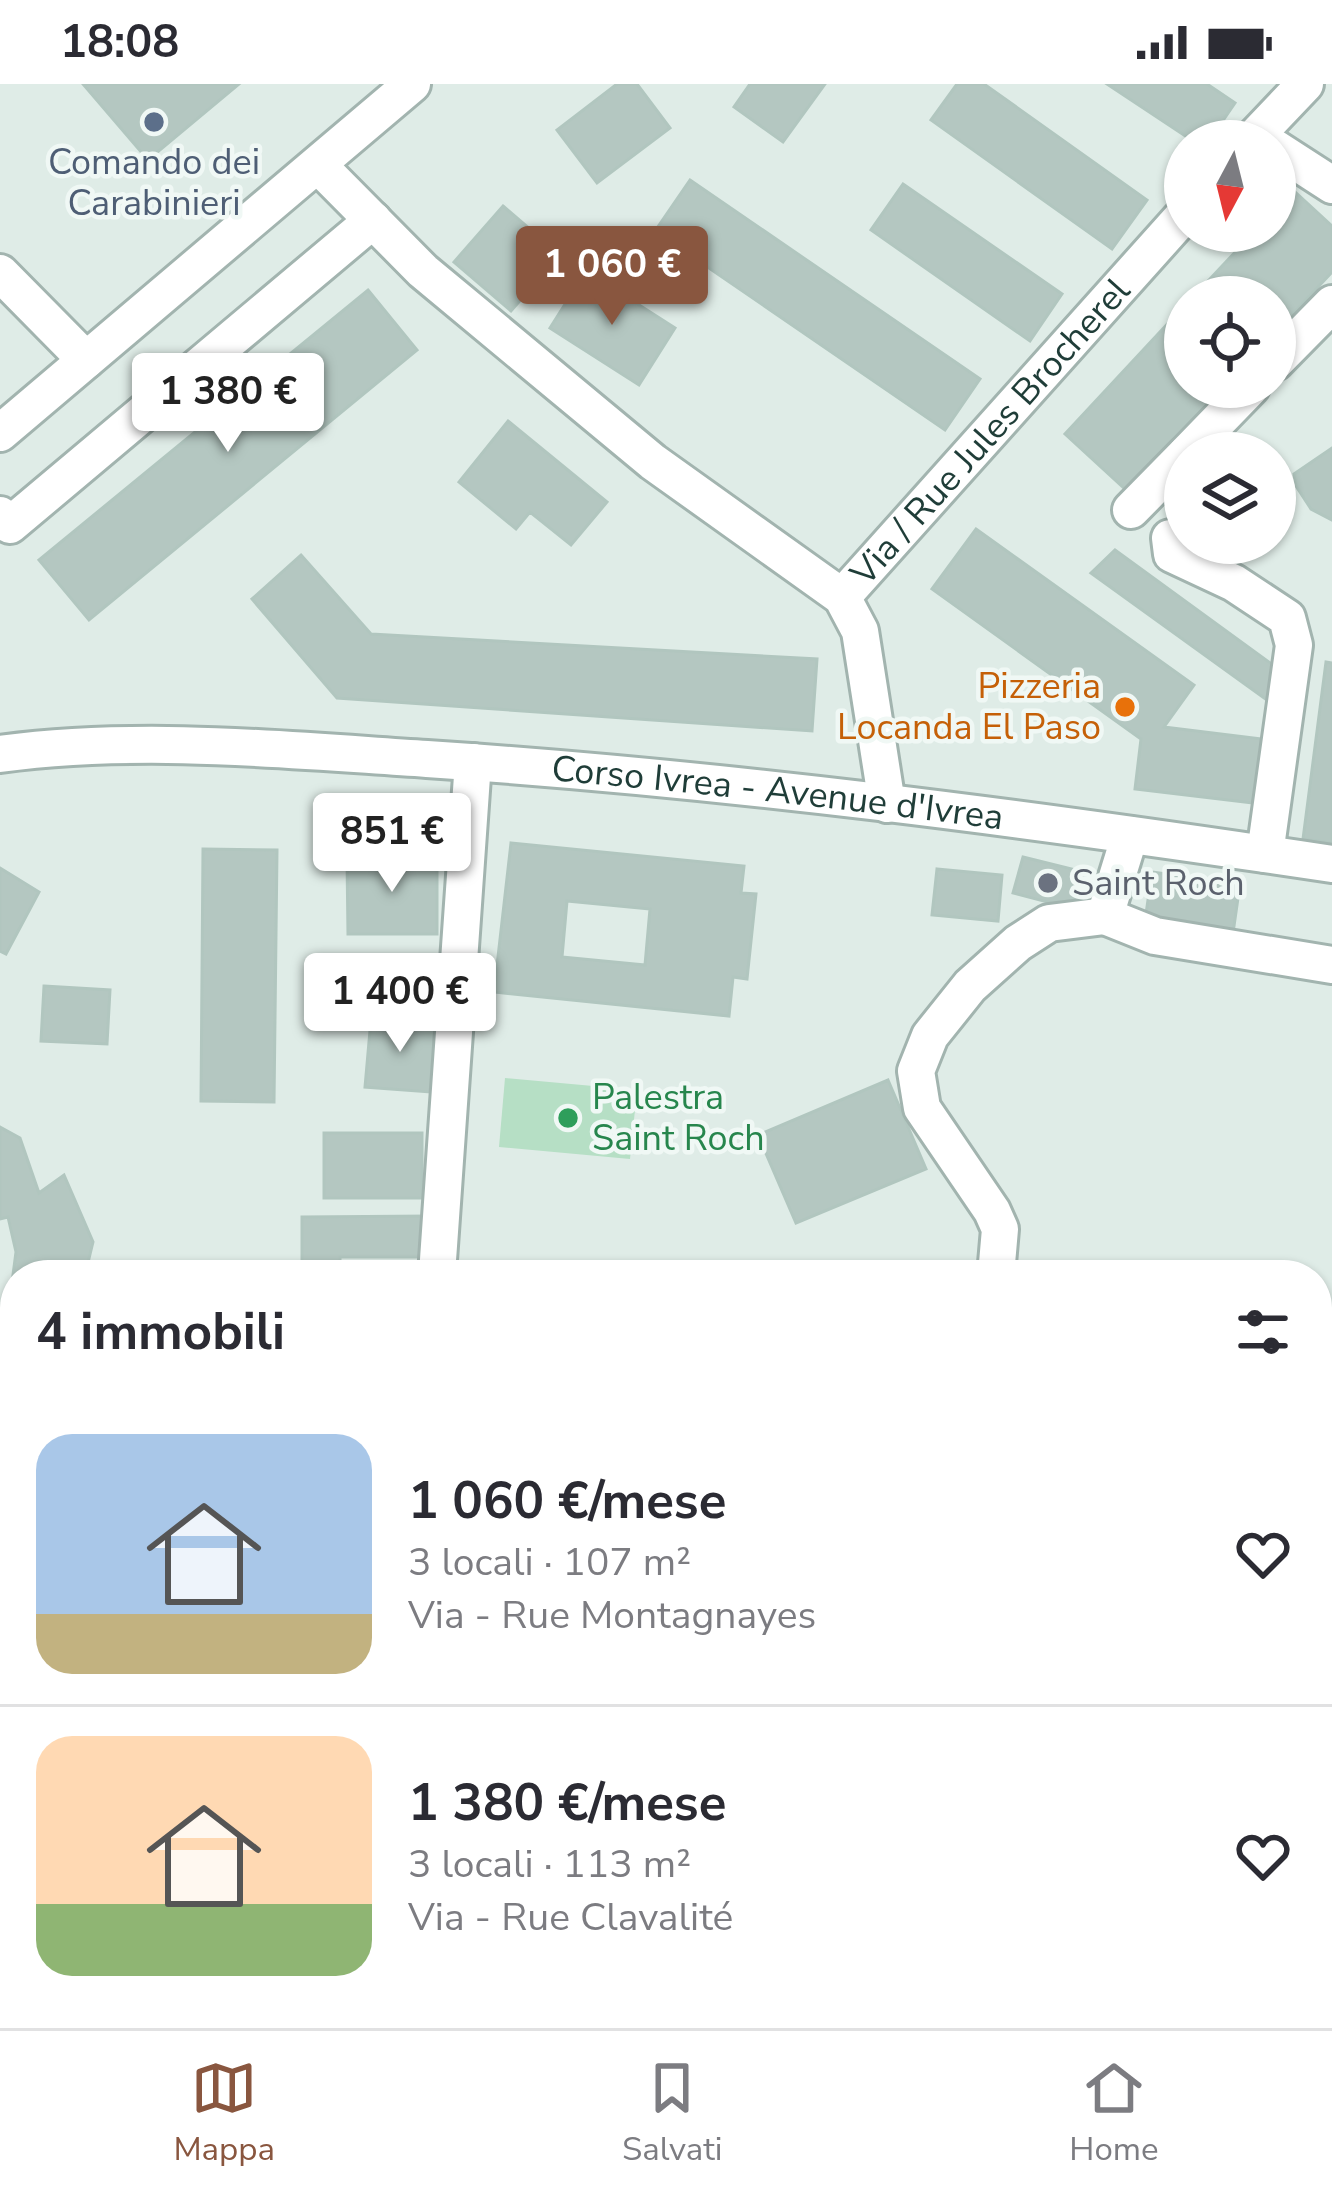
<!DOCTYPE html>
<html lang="it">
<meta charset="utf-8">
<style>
body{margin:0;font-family:"Nunito Sans",sans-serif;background:#f2f2f3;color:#2b2b33;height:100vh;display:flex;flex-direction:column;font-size:45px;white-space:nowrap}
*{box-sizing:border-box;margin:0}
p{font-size:39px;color:#7c7c81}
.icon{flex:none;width:66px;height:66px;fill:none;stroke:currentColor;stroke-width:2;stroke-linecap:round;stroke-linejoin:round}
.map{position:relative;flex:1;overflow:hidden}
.sheet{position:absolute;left:0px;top:1176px;width:1332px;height:768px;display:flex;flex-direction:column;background:#fff;border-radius:48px 48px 0 0;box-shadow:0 3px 9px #0004}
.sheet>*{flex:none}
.needle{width:78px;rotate:187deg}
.fabs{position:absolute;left:1164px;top:36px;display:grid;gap:24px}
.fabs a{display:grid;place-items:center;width:132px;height:132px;border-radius:50%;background:#fff;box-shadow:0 3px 9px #0004;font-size:60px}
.price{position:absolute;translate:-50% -102px;padding:0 27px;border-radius:12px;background:#fff;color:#222;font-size:39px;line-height:78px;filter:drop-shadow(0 3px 6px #0008)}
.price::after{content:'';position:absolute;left:50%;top:72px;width:36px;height:27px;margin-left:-18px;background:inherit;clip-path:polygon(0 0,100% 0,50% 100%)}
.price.active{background:#89563f;color:#fff}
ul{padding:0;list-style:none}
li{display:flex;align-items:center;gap:36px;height:300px;padding:0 36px}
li+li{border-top:3px solid #e1e1e2}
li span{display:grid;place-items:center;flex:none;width:336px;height:240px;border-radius:36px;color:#555}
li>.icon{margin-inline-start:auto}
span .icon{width:144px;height:144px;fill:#fffc;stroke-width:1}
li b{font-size:51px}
h2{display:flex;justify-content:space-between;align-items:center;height:144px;padding:0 36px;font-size:51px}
.status{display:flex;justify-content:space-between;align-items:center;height:84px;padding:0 60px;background:#fff;direction:ltr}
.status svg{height:33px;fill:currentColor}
.dock{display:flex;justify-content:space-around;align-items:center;height:168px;border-top:3px solid #e1e1e2;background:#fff;font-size:33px;color:#7c7c81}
.dock a{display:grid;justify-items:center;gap:6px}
.dock .active{color:#89563f}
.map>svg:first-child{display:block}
.green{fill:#b6dfc5}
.building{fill:#b4c7c1;stroke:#b1c6bf;stroke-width:3;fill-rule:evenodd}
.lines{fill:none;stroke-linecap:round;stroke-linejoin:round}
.minor-casing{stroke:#a2b4af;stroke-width:42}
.major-casing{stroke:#c0c9c7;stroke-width:42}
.path{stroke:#7db2a7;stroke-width:6;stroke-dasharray:6 9;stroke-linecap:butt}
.minor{stroke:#fff;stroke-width:36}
.major{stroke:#60a59a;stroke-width:36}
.service-dot{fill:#5c6f8a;stroke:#f0f8f5;stroke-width:4.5}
.food-dot{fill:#e8710a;stroke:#f0f8f5;stroke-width:4.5}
.worship-dot{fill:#6b7280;stroke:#f0f8f5;stroke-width:4.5}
.leisure-dot{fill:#2e9e5b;stroke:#f0f8f5;stroke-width:4.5}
.labels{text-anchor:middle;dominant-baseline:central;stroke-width:9;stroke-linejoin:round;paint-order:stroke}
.service-label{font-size:36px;fill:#4e5e75;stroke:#f0f8f5}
.street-label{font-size:36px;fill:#1f3d38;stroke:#f0f8f5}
.food-label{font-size:36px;fill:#c56008;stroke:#f0f8f5;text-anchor:end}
.worship-label{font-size:36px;fill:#5b616d;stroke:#f0f8f5;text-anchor:start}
.leisure-label{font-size:36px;fill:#27864d;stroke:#f0f8f5;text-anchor:start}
</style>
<div class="status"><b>18:08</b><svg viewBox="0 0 49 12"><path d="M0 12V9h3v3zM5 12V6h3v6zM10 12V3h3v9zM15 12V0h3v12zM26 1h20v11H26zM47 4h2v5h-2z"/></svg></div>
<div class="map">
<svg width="1332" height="1944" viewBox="0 0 1332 1944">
<rect width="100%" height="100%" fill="#dfece7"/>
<path class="green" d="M505,994L637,1006L630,1075L499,1063Z"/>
<path class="building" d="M83,0H239L148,76Z
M617,0H637L670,44L597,99L557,46Z
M750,0H825L783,58L734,23Z
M957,0H984L1147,116L1112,165L931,36Z
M1107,0H1207L1235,19L1209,57H1193Z
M690,96L980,295L945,346L655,147Z
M903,100L1062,210L1030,257L871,146Z
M1293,106L1332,142V188L1275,249V213H1193L1255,147H1275V125Z
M503,122L560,171L511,227L454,178Z
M586,187L675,244L639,301L550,244Z
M368,206L417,266L89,536L39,476Z
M1185,221V303H1225L1127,407L1065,350Z
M508,337L607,418L571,461L530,428L516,445L459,398Z
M1332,364V436L1311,425L1296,402L1294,390Z
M976,445L1194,601L1164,643L1270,656L1262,720L1135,705L1141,655L932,505Z
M1115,466L1284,589L1274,621L1091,489Z
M301,471L371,550L817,575L812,647L337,614L252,515Z
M1326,578L1332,579V759L1303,755Z
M511,759L744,782L741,809L756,810L747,895L733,893L729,932L494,908ZM567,817L650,825L645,881L562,873Z
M203,765L277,766L274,1018L201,1017Z
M347,773H437V850H348Z
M1023,773L1084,788L1074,825L1013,809Z
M0,784L39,808L6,870L0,867Z
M937,785L1002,791L998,837L932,831Z
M1152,788L1240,800L1233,849L1145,837Z
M44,902L110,906L107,960L41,957Z
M371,935L435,939L430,1008L365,1003Z
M888,996L926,1085L796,1139L758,1051Z
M0,1043L20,1054L39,1109L64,1091L93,1158L85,1191H15V1206H11L16,1168L8,1133L0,1135Z
M324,1049H422V1114H324Z
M430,1132L429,1173H340V1191H302V1133Z
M83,1929H205L202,1944H80Z
M807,1929H879L877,1944H809Z"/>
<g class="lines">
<g class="minor-casing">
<g id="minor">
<path d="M1251,57L1305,0"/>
<path d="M1275,64L1332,101"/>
<path d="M318,81L423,187L653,378L842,513L860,547L887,720"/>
<path d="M0,189L86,276"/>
<path d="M1275,278L1332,220"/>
<path d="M0,349L412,0"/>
<path d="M1187,369L1251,303"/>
<path d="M1131,426L1185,371"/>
<path d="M0,431L10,441L373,136"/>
<path d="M1170,454L1172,470L1234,499L1287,534L1294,561L1265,770"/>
<path id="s1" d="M842,513L1185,130"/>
<path id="s2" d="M0,670C141,651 287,666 427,675C730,695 1032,735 1332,780"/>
<path d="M1105,832L1155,852L1332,881"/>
<path d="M1105,832L1130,751"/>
<path d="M437,1190L473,678"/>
<path d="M996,1191L1000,1145L992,1127L922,1024L916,987L930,952L970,902L1018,859L1049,839L1105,832"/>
<path d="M1317,1442L1332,1443"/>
<path d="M1317,1634L1332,1638"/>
<path d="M0,1644L15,1649"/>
<path d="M1317,1680L1332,1687"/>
<path d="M0,1713L15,1716"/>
<path d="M1317,1861L1332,1866"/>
<path d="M944,1944L947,1929"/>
</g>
</g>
<g class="major-casing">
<path id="major" d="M0,1343L15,1348
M1317,1572L1332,1576"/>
</g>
<path class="path" d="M902,1944L905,1929"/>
<use href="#minor" class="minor"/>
<use href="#major" class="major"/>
</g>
<circle class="service-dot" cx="154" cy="38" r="12"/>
<circle class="food-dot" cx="1125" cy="623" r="12"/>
<circle class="worship-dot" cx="1048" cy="799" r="12"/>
<circle class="leisure-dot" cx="568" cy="1034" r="12"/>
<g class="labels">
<g class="service-label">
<text x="154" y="78">Comando dei<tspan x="154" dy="41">Carabinieri</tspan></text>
</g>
<g class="street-label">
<text stroke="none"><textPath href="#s1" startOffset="222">Via / Rue Jules Brocherel</textPath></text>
<text stroke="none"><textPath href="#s2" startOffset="780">Corso Ivrea - Avenue d'Ivrea</textPath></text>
</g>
<g class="food-label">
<text x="1101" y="602">Pizzeria<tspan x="1101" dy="41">Locanda El Paso</tspan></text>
</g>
<g class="worship-label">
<text x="1072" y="799">Saint Roch</text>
</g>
<g class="leisure-label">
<text x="592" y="1013">Palestra<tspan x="592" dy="41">Saint Roch</tspan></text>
</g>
</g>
</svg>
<div class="fabs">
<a><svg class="needle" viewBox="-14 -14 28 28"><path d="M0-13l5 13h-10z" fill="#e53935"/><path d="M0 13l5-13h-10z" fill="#7c7c81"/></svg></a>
<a><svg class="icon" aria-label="locate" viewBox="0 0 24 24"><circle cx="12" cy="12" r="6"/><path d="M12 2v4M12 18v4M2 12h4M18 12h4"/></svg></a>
<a><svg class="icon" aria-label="layers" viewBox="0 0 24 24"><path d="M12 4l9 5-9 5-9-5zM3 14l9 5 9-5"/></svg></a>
</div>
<b class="price active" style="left:612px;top:244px">1 060 €</b>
<b class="price" style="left:228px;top:371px">1 380 €</b>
<b class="price" style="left:392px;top:811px">851 €</b>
<b class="price" style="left:400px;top:971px">1 400 €</b>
<section class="sheet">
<h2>4 immobili<svg class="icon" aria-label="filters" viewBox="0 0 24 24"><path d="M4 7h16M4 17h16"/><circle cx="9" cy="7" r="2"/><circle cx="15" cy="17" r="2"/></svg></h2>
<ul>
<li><span style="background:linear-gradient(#a9c7e8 75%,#c2b280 0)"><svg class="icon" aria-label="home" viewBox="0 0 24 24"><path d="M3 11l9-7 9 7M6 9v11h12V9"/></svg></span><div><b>1 060 €/mese</b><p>3 locali · 107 m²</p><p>Via - Rue Montagnayes</p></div><svg class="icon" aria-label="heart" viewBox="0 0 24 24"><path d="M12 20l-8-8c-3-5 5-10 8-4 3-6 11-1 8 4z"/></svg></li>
<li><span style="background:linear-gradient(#ffd9b3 70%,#8fb573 0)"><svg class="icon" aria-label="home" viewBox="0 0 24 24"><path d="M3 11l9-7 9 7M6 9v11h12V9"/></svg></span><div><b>1 380 €/mese</b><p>3 locali · 113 m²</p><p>Via - Rue Clavalité</p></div><svg class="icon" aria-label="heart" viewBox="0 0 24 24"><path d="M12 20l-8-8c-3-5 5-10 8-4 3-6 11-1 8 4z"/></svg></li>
</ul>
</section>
</div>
<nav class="dock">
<a class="active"><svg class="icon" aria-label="map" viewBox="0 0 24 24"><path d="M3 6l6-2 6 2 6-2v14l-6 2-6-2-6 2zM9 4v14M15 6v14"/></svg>Mappa</a>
<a><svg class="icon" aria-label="saved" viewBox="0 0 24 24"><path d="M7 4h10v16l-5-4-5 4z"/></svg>Salvati</a>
<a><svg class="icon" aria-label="home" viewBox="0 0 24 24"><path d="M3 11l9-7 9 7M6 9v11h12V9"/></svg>Home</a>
</nav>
